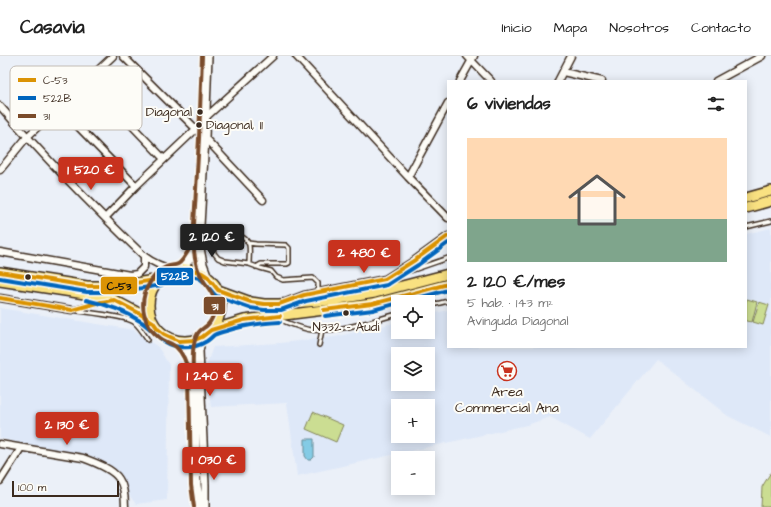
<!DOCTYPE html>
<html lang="es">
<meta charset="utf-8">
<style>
body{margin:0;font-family:"Architects Daughter",sans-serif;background:#f2f2f2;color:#222;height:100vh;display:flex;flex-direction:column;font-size:15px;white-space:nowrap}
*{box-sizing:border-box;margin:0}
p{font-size:13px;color:#767676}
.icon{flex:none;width:22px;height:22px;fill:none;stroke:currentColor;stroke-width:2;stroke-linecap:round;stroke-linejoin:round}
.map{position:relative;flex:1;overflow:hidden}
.details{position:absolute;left:447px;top:24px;width:300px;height:268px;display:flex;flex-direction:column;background:#fff;border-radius:0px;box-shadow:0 2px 10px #0003}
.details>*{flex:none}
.buttons{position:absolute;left:391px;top:239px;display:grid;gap:8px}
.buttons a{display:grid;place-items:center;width:44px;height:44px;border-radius:0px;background:#fff;box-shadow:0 2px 10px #0003;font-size:20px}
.scale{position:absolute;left:12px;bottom:10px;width:107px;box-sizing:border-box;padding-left:4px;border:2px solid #3b2a1e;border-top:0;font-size:11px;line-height:14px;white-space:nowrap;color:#3b2a1e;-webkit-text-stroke:3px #fdfcf7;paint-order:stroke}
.price{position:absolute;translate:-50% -34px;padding:0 9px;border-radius:4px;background:#c8321e;color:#fff;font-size:13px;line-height:26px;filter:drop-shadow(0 1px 2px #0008)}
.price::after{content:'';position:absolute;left:50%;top:24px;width:12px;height:9px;margin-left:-6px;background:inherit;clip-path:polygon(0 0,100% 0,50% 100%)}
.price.on{background:#222;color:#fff}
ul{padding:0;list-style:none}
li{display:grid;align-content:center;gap:8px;height:212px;padding:0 20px}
li span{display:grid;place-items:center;height:124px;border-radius:0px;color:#555}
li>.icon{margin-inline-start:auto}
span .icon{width:72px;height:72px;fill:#fffc;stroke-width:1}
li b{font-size:17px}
h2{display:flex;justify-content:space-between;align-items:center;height:48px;padding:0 20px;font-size:17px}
header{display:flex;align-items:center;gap:24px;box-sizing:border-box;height:56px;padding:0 20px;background:#fff;border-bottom:1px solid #e0e0e0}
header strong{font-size:19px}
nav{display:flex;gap:22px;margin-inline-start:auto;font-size:14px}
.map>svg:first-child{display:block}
.built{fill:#dee8f8;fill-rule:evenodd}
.green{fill:#cbdd92;stroke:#838458}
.water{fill:#84cbe5;stroke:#678b95}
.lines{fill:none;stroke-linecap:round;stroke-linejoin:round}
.service-casing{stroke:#3b2a1e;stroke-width:6}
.minor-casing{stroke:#3b2a1e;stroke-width:9}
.tertiary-casing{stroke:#3b2a1e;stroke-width:10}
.primary-casing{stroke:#3b2a1e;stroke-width:12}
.service{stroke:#fdfcf7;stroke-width:3}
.minor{stroke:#fdfcf7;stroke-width:6}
.tertiary{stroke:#fdfcf7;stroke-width:7}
.primary{stroke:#f9e181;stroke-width:9}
.bus-1-casing{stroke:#fdfcf7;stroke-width:7}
.bus-2-casing{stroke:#fdfcf7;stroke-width:7}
.bus-3-casing{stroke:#fdfcf7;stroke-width:7}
.bus-1{stroke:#db9304;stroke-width:4}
.bus-2{stroke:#0065bd;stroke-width:4}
.bus-3{stroke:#7a4b2a;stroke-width:4}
.bus-dot{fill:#3b2a1e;stroke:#fdfcf7;stroke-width:1.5}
.labels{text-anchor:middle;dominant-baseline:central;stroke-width:4;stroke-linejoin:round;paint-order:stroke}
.bus-label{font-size:13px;fill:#3b2a1e;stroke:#fdfcf7;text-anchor:end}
.poi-label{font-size:14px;fill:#3b2a1e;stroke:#fdfcf7}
.key{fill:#fdfcf7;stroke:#c3bdb6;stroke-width:1}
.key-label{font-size:11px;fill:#3b2a1e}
.line-badge{stroke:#fdfcf7;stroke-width:1.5}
.badge-label{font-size:11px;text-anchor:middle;font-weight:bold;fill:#fff}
.pale-badge-label{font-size:11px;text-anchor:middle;font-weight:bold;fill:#111}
</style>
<header>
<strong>Casavia</strong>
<nav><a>Inicio</a><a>Mapa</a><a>Nosotros</a><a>Contacto</a></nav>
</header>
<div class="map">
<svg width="771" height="451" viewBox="0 0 771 451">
<rect width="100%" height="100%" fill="#ebf0f8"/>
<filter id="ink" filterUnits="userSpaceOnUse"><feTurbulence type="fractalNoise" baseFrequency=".025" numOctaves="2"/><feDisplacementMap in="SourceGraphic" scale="8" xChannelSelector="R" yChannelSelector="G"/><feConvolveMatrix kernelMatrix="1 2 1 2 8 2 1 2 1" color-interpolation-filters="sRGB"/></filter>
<g filter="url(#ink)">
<path class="built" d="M771,172V381L728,360L656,303L590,383L550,361L527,369L297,420L287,347L211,351L206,310L213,291L280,287L335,281L398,266V276H428V259L448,254V291H746V178ZM398,298H428V328H398ZM398,350H428V380H398Z
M0,252L134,274L158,291L169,309L167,444L136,448L108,412L0,382Z"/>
<path class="green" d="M747,243L757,246L752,266L746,265V247Z
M759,246L769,249L763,269L753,266Z
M313,356L343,369L336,386L306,373Z
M771,416V451H761L762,431Z"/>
<path class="water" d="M305,383H314V401L311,404H308L305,400Z"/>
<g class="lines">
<g class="service-casing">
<path id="service" d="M746,171L771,165
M200,178C213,178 244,173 249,189C250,194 249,202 249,208
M210,178L214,197L218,202L225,205L249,208L260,212L271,215L276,221L283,224L313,222L318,227V236
M248,187L256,188L286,189L289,192V207L287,208H261L256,211
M393,221L448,202
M428,250L448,245
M74,253L105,245
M72,254C84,256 126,260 134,266C140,271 144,278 148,284
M277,263C287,266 301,273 312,274C341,276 371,265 398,258
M319,289L322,274"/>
</g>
<g class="minor-casing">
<path id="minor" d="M123,0L205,82L263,144
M296,0L408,121L448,162
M467,0L491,25
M563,16L602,25
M88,24L164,103
M460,25L474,0
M558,25L571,0
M716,25L762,0
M0,50C45,102 94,152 144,200C153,207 163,211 175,214
M59,51L136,130
M205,62L273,0
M0,114L27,81L113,0
M408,121L448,47
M105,162L136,130L196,73L202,68L205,67
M0,196L130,219L137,218L144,211V200
M0,242L72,254
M288,245L304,239L385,223L415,204L448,180
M0,388L83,402C94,406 113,413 119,423C124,430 125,442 125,451
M0,425L21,392"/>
</g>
<g class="tertiary-casing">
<path id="tertiary" d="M182,213L190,203L199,187
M208,221L203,208L199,187L205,82L208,0
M202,281L199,295L205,429V451
M179,285C189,297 192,301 195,317L196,401L197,429L200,451"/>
</g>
<g class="primary-casing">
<path id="primary" d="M746,142L771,135
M746,152L771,145
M149 249a36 36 0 1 1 72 0a36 36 0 1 1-72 0Z
M0,216L87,230H117L160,223
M0,225L98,240L114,244L137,256L153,266
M218,234L251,246L264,248H279L332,244L375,237L448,218
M211,274L244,264L372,248L448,228"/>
</g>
<use href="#service" class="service"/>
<use href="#minor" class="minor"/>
<use href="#tertiary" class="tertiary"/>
<use href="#primary" class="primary"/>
<g class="bus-1-casing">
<path id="bus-1" d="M0,216L87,230H117L160,223L169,216L175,214L189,213L202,217L208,221L218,234L251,246L264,248H279L304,239L385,223L415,204L448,180
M0,242L72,254L101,246L114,244L137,256L153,266L158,273L164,278L179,285L195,284L202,281L211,274L244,264L280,260
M324,254L372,248L448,228"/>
</g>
<g class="bus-2-casing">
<path id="bus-2" d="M0,222L87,236H117L162,229L172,221L176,220L188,219L199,222L204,226L214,238L216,240L250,252L264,254H281L306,245L387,229L418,209L448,187
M86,244C105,248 123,254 140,265C156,275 160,289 181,291C190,292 199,290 207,285C210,283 212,281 214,279C218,277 222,276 226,275C244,269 262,267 280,266
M403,246L448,234
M325,260L373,254L398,247"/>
</g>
<g class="bus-3-casing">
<path id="bus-3" d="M193,320C193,308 191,288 198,277C200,274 202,273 205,271C211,267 215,257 215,250C215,238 207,232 202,222C194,209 193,192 194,177
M194,451L191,429L189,318C187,308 184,298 176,291C172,287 165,286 160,282C143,270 138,246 149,228C153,221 159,214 166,211C170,209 174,210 178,208C184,205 190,191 193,185L199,82L202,0"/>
</g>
<use href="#bus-1" class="bus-1"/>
<use href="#bus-2" class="bus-2"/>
<use href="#bus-3" class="bus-3"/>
</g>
</g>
<defs>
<g id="supermarket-ring" transform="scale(1)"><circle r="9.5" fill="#fdfcf7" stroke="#c8321e" stroke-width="1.5"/><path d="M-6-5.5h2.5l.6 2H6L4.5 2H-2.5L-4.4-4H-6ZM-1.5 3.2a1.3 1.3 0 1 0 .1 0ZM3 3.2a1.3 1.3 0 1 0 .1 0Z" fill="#c8321e"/></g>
</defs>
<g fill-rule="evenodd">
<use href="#supermarket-ring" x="507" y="315"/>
</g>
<g class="bus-dot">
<circle cx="200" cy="56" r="3.5"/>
<circle cx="199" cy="69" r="3.5"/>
<circle cx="28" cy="221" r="3.5"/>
<circle cx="346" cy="257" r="3.5"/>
</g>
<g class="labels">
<g class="bus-label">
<text x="192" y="56">Diagonal</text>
<text x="206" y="69" text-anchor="start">Diagonal, 11</text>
<text x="346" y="271" text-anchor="middle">N332 - Audi</text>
</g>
<g class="poi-label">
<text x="507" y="336">Area<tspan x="507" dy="16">Commercial Ana</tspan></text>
</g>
</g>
<rect x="10" y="10" width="132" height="64" rx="6" class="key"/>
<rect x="18" y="22" width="18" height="4" fill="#db9304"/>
<rect x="18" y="40" width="18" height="4" fill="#0065bd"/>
<rect x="18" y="58" width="18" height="4" fill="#7a4b2a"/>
<g class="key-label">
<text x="43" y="28">C-53</text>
<text x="43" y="46">522B</text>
<text x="43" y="64">31</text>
</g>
<g class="line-badge">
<rect x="156" y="211" width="38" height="19" rx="4" fill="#0065bd"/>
<rect x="100" y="220" width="38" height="19" rx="4" fill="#db9304"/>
<rect x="203" y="240" width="23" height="19" rx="4" fill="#7a4b2a"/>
</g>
<g class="badge-label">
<text x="175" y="224">522B</text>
<text x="215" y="254">31</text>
</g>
<g class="pale-badge-label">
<text x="119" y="234">C-53</text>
</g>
</svg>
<div class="buttons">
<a><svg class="icon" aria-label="locate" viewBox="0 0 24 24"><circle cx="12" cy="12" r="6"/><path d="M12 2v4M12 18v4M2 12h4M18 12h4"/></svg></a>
<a><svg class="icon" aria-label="layers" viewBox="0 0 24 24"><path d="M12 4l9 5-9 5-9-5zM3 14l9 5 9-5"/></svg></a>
<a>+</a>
<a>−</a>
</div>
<div class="scale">100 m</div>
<b class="price" style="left:91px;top:135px">1 520 €</b>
<b class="price on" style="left:212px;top:202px">2 120 €</b>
<b class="price" style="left:364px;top:218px">2 480 €</b>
<b class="price" style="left:210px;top:341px">1 240 €</b>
<b class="price" style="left:67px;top:390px">2 130 €</b>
<b class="price" style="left:214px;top:425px">1 030 €</b>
<section class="details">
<h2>6 viviendas<svg class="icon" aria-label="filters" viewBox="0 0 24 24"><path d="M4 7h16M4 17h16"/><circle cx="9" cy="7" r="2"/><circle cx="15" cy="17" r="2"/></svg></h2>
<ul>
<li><span style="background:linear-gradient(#ffd9b3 65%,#7fa58c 0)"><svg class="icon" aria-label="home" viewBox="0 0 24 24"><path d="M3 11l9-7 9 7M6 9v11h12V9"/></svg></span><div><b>2 120 €/mes</b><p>5 hab. · 143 m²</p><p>Avinguda Diagonal</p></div></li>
</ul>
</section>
</div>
